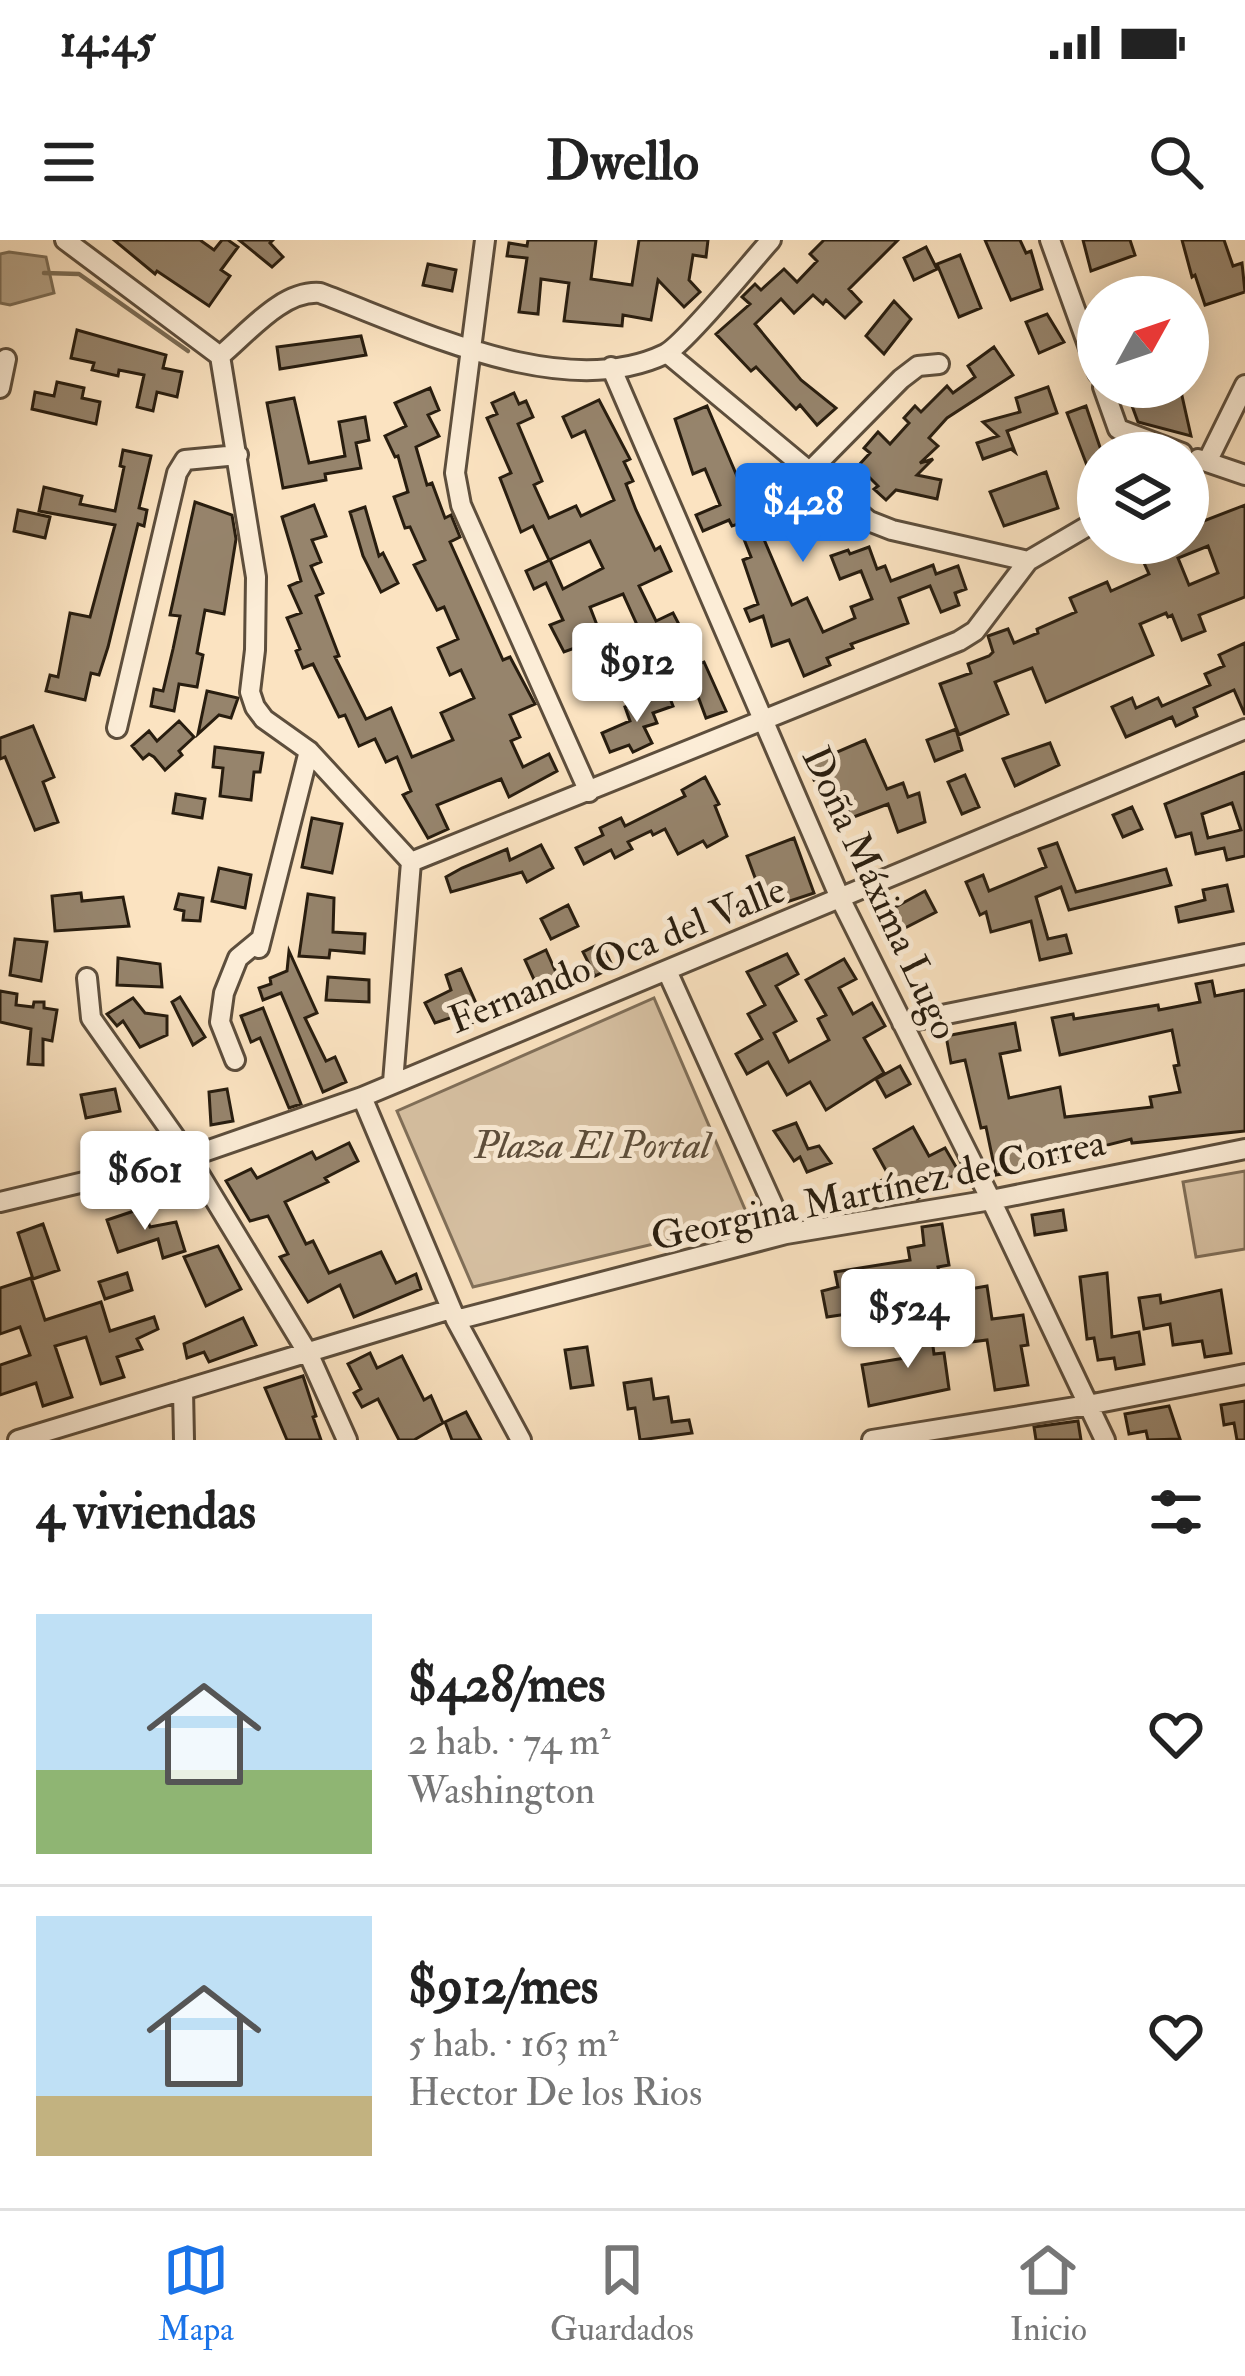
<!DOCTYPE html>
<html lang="es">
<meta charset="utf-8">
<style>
body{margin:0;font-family:"IM FELL Double Pica",serif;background:#f6f6f6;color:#222;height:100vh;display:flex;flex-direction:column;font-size:45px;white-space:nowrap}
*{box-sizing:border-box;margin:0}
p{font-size:39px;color:#767676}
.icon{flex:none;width:66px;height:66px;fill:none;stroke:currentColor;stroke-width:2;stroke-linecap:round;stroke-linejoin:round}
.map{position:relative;height:1200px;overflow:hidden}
.panel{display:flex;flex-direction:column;background:#fff;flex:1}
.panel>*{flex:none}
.needle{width:78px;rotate:50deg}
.controls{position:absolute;left:1077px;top:36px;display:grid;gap:24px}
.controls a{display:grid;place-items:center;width:132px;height:132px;border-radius:50%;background:#fff;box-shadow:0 6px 30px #0003;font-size:60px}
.price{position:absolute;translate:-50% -102px;padding:0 27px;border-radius:12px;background:#fff;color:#222;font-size:39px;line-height:78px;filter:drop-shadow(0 3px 6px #0008)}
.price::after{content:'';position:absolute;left:50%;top:72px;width:36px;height:27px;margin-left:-18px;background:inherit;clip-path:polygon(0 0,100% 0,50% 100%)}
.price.selected{background:#1a73e8;color:#fff}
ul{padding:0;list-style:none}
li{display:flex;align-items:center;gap:36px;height:300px;padding:0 36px}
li+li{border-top:3px solid #e0e0e0}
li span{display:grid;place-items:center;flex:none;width:336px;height:240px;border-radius:0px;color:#555}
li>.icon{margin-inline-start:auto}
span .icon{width:144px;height:144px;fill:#fffc;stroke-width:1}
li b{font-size:51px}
h2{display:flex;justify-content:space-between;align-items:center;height:144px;padding:0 36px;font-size:51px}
.status{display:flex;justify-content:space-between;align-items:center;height:84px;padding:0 60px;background:#fff;direction:ltr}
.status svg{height:33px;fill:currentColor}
header{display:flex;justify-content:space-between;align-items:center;height:156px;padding:0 36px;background:#fff;font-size:54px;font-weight:800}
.menu{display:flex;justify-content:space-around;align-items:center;height:168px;border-top:3px solid #e0e0e0;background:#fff;font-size:33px;color:#767676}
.menu a{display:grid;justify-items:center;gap:6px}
.menu .selected{color:#1a73e8}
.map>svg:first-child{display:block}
.green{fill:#d7c1a3;stroke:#806f59;stroke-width:3}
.water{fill:#b3a084;stroke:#7b6c55;stroke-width:3}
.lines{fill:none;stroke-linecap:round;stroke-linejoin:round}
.stream{stroke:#7b6c55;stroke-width:4.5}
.building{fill:#96846c;stroke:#281d0f;stroke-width:3;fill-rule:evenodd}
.minor-casing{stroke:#5d4e3c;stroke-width:24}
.minor{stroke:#fcedd7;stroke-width:18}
.labels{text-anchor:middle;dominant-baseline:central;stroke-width:10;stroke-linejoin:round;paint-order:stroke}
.street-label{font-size:39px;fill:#281d0f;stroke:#fcedd7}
.park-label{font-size:39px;font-style:italic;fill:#5d4e3b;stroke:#fcedd7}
</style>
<div class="status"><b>14:45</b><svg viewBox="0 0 49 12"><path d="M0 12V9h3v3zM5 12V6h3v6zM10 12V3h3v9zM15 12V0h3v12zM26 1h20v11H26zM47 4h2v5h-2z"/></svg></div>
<header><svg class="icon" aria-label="menu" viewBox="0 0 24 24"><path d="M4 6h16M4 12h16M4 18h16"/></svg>Dwello<svg class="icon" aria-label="search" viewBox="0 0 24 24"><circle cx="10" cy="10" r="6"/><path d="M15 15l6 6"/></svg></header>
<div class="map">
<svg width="1245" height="1200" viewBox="0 0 1245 1200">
<rect width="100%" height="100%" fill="#fbe3c1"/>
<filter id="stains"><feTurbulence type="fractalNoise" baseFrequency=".00167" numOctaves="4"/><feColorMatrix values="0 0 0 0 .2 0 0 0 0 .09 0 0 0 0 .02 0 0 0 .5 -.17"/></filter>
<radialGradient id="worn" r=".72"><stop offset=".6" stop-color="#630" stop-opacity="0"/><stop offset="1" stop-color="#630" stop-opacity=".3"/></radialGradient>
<path class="green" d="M654,758L750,981L473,1047L397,871Z
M1245,931V1009L1196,1017L1183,942Z"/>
<path class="water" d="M9,12L46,17L54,53L10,65L0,63V14Z"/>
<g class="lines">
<path class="stream" d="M44,33L79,34L188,111"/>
</g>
<path class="building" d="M114,0H200L214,10L222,0H228L238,7L221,30L230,36L209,66L157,31L155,34Z
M239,0H273L270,3L283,17L272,27Z
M528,0H596L591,39L632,45L639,0H708L706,17L693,15L689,40L700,52L684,67L658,40L651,80L623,75L622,86L564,81L569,43L541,39L538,74L519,72L527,18L507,16L509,3L527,6Z
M824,0H898L849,49L861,62L845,78L826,60L823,64L813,55L794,73L781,59L755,84L801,140L836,168L817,185L800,165L796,169L756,127L751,131L716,94L750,64L742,57L755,44L761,50L784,29L797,42L817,21L810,14Z
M985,0H1020L1026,13L1031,11L1042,49L1011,60Z
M1083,0H1130L1135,15L1091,31Z
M1182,0H1224L1233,26L1242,23L1245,52L1205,65L1195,35L1192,37Z
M926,7L937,29L914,40L904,18Z
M960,15L981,68L959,77L937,24Z
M428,24L456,30L452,51L423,45Z
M894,61L911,79L884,114L866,96Z
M1047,74L1064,102L1039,113L1026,82Z
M77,90L166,115L163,128L182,132L177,157L157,152L153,171L137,167L144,135L119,130L118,136L92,130L94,123L71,118Z
M361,96L366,115L280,129L277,107Z
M994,107L1013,135L947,178L929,198L938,206L920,223L933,219L917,235L941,240L937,259L896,250L886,260L874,249L878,246L858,226L870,213L864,208L878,192L890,204L909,183L904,178L915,166L921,172L947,146L953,153L975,137L968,126Z
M57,142L84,148L82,158L100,162L96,184L32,169L35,152L54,156Z
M1048,147L1057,173L1007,191L1015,212L1011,209L983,219L977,203L998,196L983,182L1020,172L1016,158Z
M1125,147H1180L1191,196L1138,182Z
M430,148L439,170L428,175L439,196L416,207L427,245L432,243L445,278L451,275L460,297L450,302L503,420L510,417L535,464L510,475L520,497L511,501L523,527L549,514L557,531L509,557L501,539L437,565L448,589L428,598L403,555L411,551L397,517L386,522L375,499L359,506L345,475L339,477L313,424L303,428L296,411L300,409L287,378L301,373L289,346L301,341L282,277L314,265L326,296L312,300L321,322L311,326L323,353L316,356L339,416L335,417L366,479L391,468L412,517L453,500L441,473L474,458L461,430L450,435L438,408L458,399L444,367L437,370L414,325L425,320L410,287L405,288L394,257L408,252L398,216L395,217L385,196L406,186L395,163Z
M514,153L519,164L526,161L533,177L518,184L542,241L534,245L549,278L576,266L581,276L614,260L585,191L572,197L563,177L599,160L630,219L624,222L633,241L626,244L636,270L655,310L660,307L671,331L639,346L656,381L673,373L683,392L648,409L623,354L590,367L602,398L564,412L550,385L563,380L546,343L534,349L526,331L550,320L563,349L603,328L590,301L549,320L533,286L521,292L500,238L511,233L487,178L497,174L492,163Z
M294,158L309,223L345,216L339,182L365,177L369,200L356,203L361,228L325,234L326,240L283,248L267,163Z
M707,166L792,365L807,358L823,392L855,378L851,367L872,359L861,331L840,339L831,316L848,310L850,314L869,307L877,329L885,326L891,341L933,325L936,334L958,326L966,349L955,353L959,365L941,372L930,346L899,358L908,383L851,404L853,408L827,418L830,425L804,436L789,400L772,406L763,376L750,381L745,369L758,364L743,320L751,317L738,284L732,286L729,280L703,291L696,275L720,265L705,229L693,234L675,179Z
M1086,166L1102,213H1098V243L1094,244L1067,173Z
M123,210L151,216L139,268L147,270L144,286L138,284L108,407L99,435L91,433L85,460L46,451L50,435L58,437L70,373L90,377L115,285L39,271L44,247L82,256L80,264L115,271L124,227L120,226Z
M1046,232L1058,268L1004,286L990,252Z
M789,235L799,255L778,265L769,246Z
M818,256L832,283L811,293L798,265Z
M195,262L232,275L236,299L224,374L205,370L197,413L203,415L197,447L179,444L174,471L151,466L154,449L163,451L173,409L180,376L170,375Z
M1245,265V357L1199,375L1205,391L1182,400L1172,375L1168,377L1166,373L1140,384L1153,415L1046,462L1032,428L995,442L1008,474L959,495L940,444L971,433L968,424L989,416L993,412L988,396L1008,389L1014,403L1038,393L1037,389L1076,372L1070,358L1107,342L1111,351L1149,334L1135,303H1188V287ZM1208,306L1218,333L1189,345L1178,318Z
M365,267L379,316L383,313L398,343L381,352L363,316L350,272Z
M18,270L50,277L45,298L14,291Z
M1245,403V475L1234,450L1194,468L1197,476L1176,486L1172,477L1126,497L1112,467L1132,458L1136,468L1158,458L1162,466L1210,445L1205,434L1224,426L1219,415Z
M704,422L726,471L706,478L693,443L657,456L651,440Z
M207,451L238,458L231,478L219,475L198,494Z
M668,453L673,466L653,473L657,483L644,487L652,503L633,512L629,505L610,512L602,493L630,481L625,467Z
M179,481L194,497L179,511L182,515L165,530L154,517L149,514L143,519L132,506L149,491L157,501Z
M33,486L54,537L43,542L58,582L35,590L5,517L0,519V498Z
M956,489L962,510L935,521L927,500Z
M865,500L887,549L903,543L908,557L919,553L925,582L898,592L888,564L851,578L841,552L830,557L821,537L814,540L807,525Z
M1050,503L1059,525L1015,546L1003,519Z
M215,507L263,513L260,532H254L251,560L220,556L223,528L213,527Z
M1245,532V616L1227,620L1224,608L1196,614L1191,593L1176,597L1165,564ZM1232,563L1241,590L1208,598L1202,574Z
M965,535L979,567L962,574L948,542Z
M705,537L719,564L715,566L727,596L707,607L703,601L678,614L665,589L653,595L651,591L628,602L632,609L615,618L611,610L584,624L576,608L603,595L600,588L621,578L625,586L685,556L682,550Z
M176,554L205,559L202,578L173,573Z
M1132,567L1142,589L1123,597L1113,575Z
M312,578L342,584L332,633L302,627Z
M794,598L814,653L781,664L774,646L760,651L747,616Z
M1057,603L1076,652L1166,629L1171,645L1069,670L1061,647L1036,657L1048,699L1066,695L1071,713L1040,720L1031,681L991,692L986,672L980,675L966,642L983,635L989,651L1046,627L1039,609Z
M541,605L553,628L527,642L522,632L451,652L446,637L462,628L507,609L510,620Z
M219,628L251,635L245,668L212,661Z
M1227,645L1233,671L1179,682L1176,667L1205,660L1203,650Z
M925,651L936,672L901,690L890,670Z
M81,653L82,661L123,657L129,686L55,691L52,656Z
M179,654L203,658L200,681L183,680L184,671L175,669Z
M308,654L334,658L333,692L365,694L364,713L330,710L329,718L299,716Z
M568,665L578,686L551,699L541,679Z
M15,699L47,702L41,741L10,735Z
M601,703L613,727L595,736L583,712Z
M546,710L558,737L537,746L525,720Z
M289,711L317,773L305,778L326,821L335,817L346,842L323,852L281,753L263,760L259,748L271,744L270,738L287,731Z
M787,714L798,734L776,746L796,781L774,793L789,822L829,800L818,779L826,775L806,740L844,719L856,739L839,748L853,774L872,763L885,786L864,798L884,833L826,870L810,842L787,855L768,822L747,834L736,814L762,799L748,774L765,765L747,732Z
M118,718L160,724L162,747L117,745Z
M461,729L483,779L463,786L459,775L435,783L425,763L451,750L446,735Z
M328,737L369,740V762L326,760Z
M1212,741L1215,756L1245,750V891L1132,903L1131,899L1048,920L1049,926L996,935L986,887L981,888L965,820L951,823L946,796L1015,783L1020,810L1000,814L1009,858L1060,847L1065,877L1152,867L1150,857L1180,852L1174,826L1179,825L1172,790L1060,815L1052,778L1073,774L1074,779L1158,765L1159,770L1200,762L1196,744Z
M0,751L17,754L16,765L33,767L34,762H44V768L57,770L52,801L43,799V825L28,824L31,789L0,782Z
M180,757L205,797L193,805L172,762Z
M133,758L145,773L167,776V795L140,807L123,781L117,786L107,774Z
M263,768L301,864L289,868L260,798L251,802L241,776Z
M900,826L910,844L886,857L876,839Z
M115,849L120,871L86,878L81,855Z
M227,849L233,881L211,885L209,852Z
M796,883L808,909L819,906L831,923L807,932L800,917L794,921L774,891Z
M913,887L929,916L945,908L959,932L917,959L907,945L885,958L877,943L889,936L874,909Z
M349,903L358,921L325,938L328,942L285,962L306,1004L313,1001L329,1033L381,1012L396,1043L416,1034L421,1049L354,1077L340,1045L308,1062L280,1017L288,1014L268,976L250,981L226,941L251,929L257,938L312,912L316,919Z
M143,968L150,987L176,982L185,1011L163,1018L158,999L118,1012L107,980Z
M1063,970L1066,990L1035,995L1032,975Z
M43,984L59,1030L33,1039L18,993Z
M942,984L949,1025L938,1027L947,1063L916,1067L915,1049L881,1054L882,1060L853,1065L854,1073L827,1077L822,1051L838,1047L835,1032L910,1020L908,1008L924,1005L922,987Z
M218,1006L241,1049L206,1066L184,1017Z
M127,1033L132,1050L105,1059L99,1042Z
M1107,1033L1112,1097L1139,1092L1144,1124L1116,1129L1114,1118L1098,1120L1094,1098L1087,1099L1080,1037Z
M31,1038L45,1080L101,1062L110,1091L154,1077L158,1089L137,1099L142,1109L117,1117L124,1137L101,1144L86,1097L55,1106L72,1157L43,1166L36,1143L0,1155V1125L30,1115L20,1087L0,1094V1048Z
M987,1046L992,1079L1023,1075L1028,1105L1021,1106L1028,1145L995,1150L987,1100L963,1103L958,1051Z
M1221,1050L1231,1113L1205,1117L1202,1101L1173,1105L1170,1084L1144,1089L1139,1058L1160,1055L1161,1063Z
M243,1078L256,1105L209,1122L204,1112L187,1118L184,1104Z
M930,1084L934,1114L944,1113L949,1149L869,1166L862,1125L911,1117L906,1088Z
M587,1107L593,1145L571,1148L565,1110Z
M370,1113L377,1128L402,1116L424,1160L431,1156L443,1183L414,1200H399L378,1159L362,1167L354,1153L361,1149L348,1124Z
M303,1136L316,1176L313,1177L321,1200H287L265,1148Z
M651,1139L654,1159L668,1157L672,1182L689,1180L692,1193L640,1200L635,1168L628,1169L624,1143Z
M1245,1161V1200H1237L1234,1183L1224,1185L1221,1165Z
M1169,1166L1180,1199L1148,1200L1146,1191L1129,1194L1125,1174Z
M466,1172L481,1200H452L445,1182Z
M1078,1181L1081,1200H1036L1034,1187Z"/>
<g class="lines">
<g class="minor-casing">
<path id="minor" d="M65,0L220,116
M485,0L455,233L461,265L589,552
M1050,0L1098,133
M667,113L869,281L892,290L1028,321
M220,116L256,337L255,410L250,452L255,467L264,479L309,511L411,622L393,842
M220,116C248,93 282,50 320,53C417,89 563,163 665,114C684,105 752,21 771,0
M611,127L840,658L991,960L1105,1200
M1103,147L1118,189L1182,213
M0,148L6,119
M1198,219L1245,235
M1207,222L1245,145
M810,231L901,139L918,126L939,124
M117,488L177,233L185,220L238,215
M411,622L959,401L975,391L1028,321L1098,280
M259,708L309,511
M668,733L786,994
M87,738L91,778L189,917L309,1115L347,1200
M902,783L1245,714
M235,820L220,782L224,753L238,718L261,699
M362,857L456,1080L521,1200
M0,962L189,917L362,857L1245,489
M456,1080L786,994L991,960L1245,909
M183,1150L184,1200
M18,1200L451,1069
M872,1200L1088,1165L1245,1134"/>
</g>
<use href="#minor" class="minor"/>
</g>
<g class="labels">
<g class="street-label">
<text transform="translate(880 653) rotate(65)">Doña Máxima Lugo</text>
<text transform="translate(617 715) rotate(-22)">Fernando Oca del Valle</text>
<text transform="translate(878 950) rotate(-12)">Georgina Martínez de Correa</text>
</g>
<g class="park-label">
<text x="592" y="905">Plaza El Portal</text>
</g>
</g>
<rect width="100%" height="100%" filter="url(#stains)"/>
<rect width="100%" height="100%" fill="url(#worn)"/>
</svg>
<div class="controls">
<a><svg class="needle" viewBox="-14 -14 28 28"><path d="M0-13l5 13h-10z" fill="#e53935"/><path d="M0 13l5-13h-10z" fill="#767676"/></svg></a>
<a><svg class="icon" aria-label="layers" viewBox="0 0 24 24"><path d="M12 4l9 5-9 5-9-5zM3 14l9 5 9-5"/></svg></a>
</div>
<b class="price selected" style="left:803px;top:325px">$428</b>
<b class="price" style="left:637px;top:485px">$912</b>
<b class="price" style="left:145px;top:993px">$601</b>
<b class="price" style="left:908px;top:1131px">$524</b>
</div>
<section class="panel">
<h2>4 viviendas<svg class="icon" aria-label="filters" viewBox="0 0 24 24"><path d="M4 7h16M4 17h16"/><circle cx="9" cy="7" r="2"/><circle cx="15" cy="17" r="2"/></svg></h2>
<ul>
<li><span style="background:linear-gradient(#bfe0f5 65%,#8fb573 0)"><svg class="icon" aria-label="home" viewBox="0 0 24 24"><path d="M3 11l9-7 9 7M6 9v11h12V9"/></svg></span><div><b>$428/mes</b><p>2 hab. · 74 m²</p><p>Washington</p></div><svg class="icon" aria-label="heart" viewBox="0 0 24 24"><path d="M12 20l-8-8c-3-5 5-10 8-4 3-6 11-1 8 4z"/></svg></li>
<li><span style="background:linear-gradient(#bfe0f5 75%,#c2b280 0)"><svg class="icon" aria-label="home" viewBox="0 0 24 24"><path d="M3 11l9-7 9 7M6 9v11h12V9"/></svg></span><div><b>$912/mes</b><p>5 hab. · 163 m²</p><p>Hector De los Rios</p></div><svg class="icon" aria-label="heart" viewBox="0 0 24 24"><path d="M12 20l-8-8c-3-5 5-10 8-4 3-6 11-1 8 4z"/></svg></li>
</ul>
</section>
<nav class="menu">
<a class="selected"><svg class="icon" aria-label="map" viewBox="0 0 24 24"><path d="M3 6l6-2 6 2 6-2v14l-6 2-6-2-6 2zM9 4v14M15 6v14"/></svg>Mapa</a>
<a><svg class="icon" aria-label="saved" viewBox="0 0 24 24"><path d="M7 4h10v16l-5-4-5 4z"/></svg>Guardados</a>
<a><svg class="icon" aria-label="home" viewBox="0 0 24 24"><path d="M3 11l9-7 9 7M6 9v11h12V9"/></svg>Inicio</a>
</nav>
